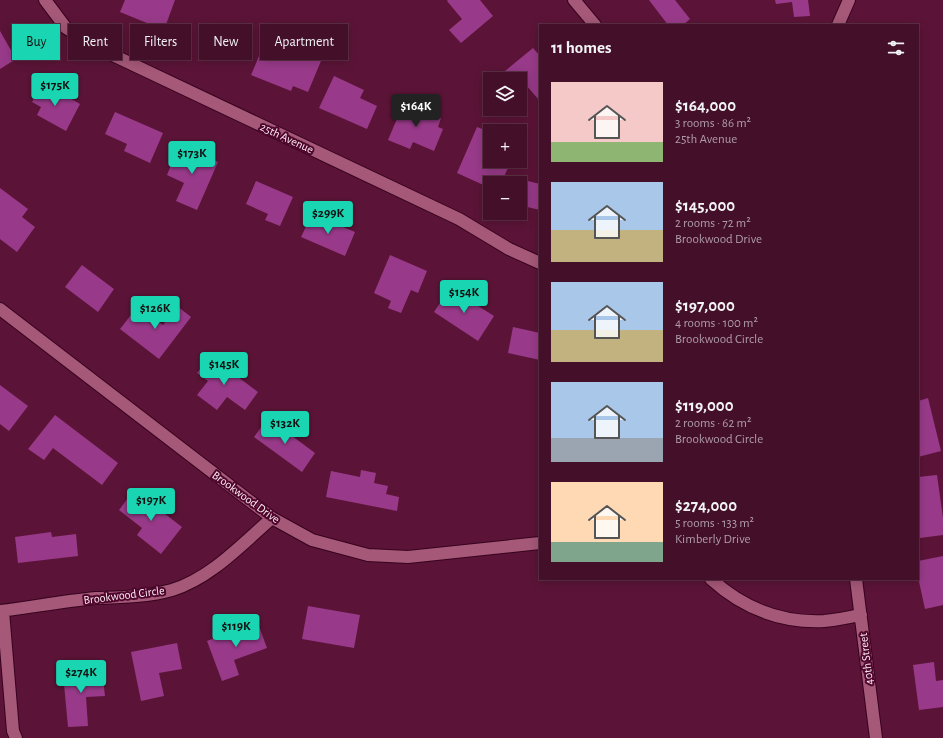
<!DOCTYPE html>
<meta charset="utf-8">
<style>
body{margin:0;font-family:"Alegreya Sans",sans-serif;background:#4b1831;color:#f1f3f6;height:100vh;display:flex;flex-direction:column;font-size:15px;white-space:nowrap}
*{box-sizing:border-box;margin:0}
p{font-size:13px;color:#af9ca8}
.icon{flex:none;width:22px;height:22px;fill:none;stroke:currentColor;stroke-width:2;stroke-linecap:round;stroke-linejoin:round}
.map{position:relative;flex:1;overflow:hidden}
.details{position:absolute;left:539px;top:24px;width:380px;height:556px;display:flex;flex-direction:column;background:#440f29;border-radius:0px;box-shadow:0 2px 10px #0003,0 0 0 1px #5c2f46}
.details>*{flex:none}
.top-card{position:absolute;left:12px;top:24px;width:380px;height:36px;display:flex;gap:8px}
.fabs{position:absolute;left:483px;top:72px;display:grid;gap:8px}
.fabs a{display:grid;place-items:center;width:44px;height:44px;border-radius:0px;background:#440f29;box-shadow:0 2px 10px #0003,0 0 0 1px #5c2f46;font-size:20px}
.price{position:absolute;translate:-50% -34px;padding:0 9px;border-radius:4px;background:#1ad5b2;color:#111;font-size:13px;line-height:26px;filter:drop-shadow(0 1px 2px #0008)}
.price::after{content:'';position:absolute;left:50%;top:24px;width:12px;height:9px;margin-left:-6px;background:inherit;clip-path:polygon(0 0,100% 0,50% 100%)}
.price.current{background:#222;color:#fff}
ul{padding:0;list-style:none}
li{display:flex;align-items:center;gap:12px;height:100px;padding:0 12px}
li span{display:grid;place-items:center;flex:none;width:112px;height:80px;border-radius:0px;color:#555}
li>.icon{margin-inline-start:auto}
span .icon{width:48px;height:48px;fill:#fffc;stroke-width:1}
li b{font-size:17px}
h2{display:flex;justify-content:space-between;align-items:center;height:48px;padding:0 12px;font-size:17px}
.tag{padding:0 14px;border-radius:0px;background:#440f29;box-shadow:0 2px 10px #0003,0 0 0 1px #5c2f46;font-size:14px;line-height:36px}
.tag.current{background:#1ad5b2;color:#111}
.map>svg:first-child{display:block}
.building{fill:#983a89}
.lines{fill:none;stroke-linecap:round;stroke-linejoin:round}
.street-casing{stroke:#37031e;stroke-width:14}
.street{stroke:#a55878;stroke-width:12}
.labels{text-anchor:middle;dominant-baseline:central;stroke-width:4;stroke-linejoin:round;paint-order:stroke}
.street-label{font-size:12px;fill:#ffecf3;stroke:#4f062d}
</style>
<div class="map">
<svg width="943" height="738" viewBox="0 0 943 738">
<rect width="100%" height="100%" fill="#5b1437"/>
<path class="building" d="M125,0H175L164,30L120,12Z
M448,0H480L493,16L461,43L449,30L462,19L447,1Z
M649,0H675L690,19L683,25H668Z
M775,0H808L810,16L794,17L792,2L776,4Z
M0,31L16,59L0,69Z
M310,43L326,49L308,92L293,86L291,91L251,75L262,49L281,58L285,48L305,56Z
M533,48L540,56L539,100L526,85L520,90V79H512L505,71Z
M334,76L364,90L360,98L377,106L367,129L319,108Z
M43,82L80,104L66,131L37,115L41,107L32,102Z
M404,102L441,118L438,127L443,129L434,151L413,142L410,149L388,140Z
M115,112L163,133L150,163L124,151L127,144L105,134Z
M477,127L490,132V161H498L509,166L501,183H490V188L457,173Z
M179,145L218,162L197,210L176,201L184,183L167,175Z
M256,181L293,197L280,226L265,220L268,214L246,204Z
M528,181L540,184V210L523,206Z
M0,188L28,209L22,217L35,227L17,252L0,239Z
M312,214L355,232L345,256L301,237Z
M390,255L427,271L418,293L411,290L401,313L388,308L391,301L374,293Z
M82,265L114,289L98,312L65,287Z
M450,288L494,316L478,341L434,312Z
M138,306L163,325L177,306L191,317L159,359L120,329Z
M513,327L540,333V360L508,353Z
M210,356L258,392L245,410L227,397L217,410L197,395L208,381L197,373Z
M0,385L28,406L9,431L0,424Z
M928,398L941,451L918,457V401Z
M55,415L118,463L102,485L53,448L44,460L28,449Z
M268,418L315,453L302,472L254,437Z
M361,470L376,473L374,483L388,486L386,494L399,497L397,511L326,497L331,471L360,477Z
M937,475L943,518V535L920,538L918,519V477Z
M134,490L182,527L161,554L137,535L142,528L119,510Z
M51,532L52,537L76,534L78,556L18,563L15,537Z
M943,556V605L925,609L918,577V561Z
M308,606L360,615L354,648L302,639Z
M257,621L267,648L234,660L239,675L222,681L207,641Z
M177,643L182,669L159,673L164,696L141,701L131,652Z
M934,662L936,681L943,680V707L919,710L913,665Z
M102,670L105,696L86,697L88,726L68,727L63,673Z"/>
<g class="lines">
<g class="street-casing">
<path id="street" d="M45,0L66,28L98,48L459,219L509,249L540,263
M574,0L595,25
M838,25L849,0
M0,309L272,518L312,540L368,555L408,557L540,543
M711,579C743,608 781,623 824,621C836,620 849,617 861,615
M856,579L876,738
M0,611C32,607 64,601 96,598C122,597 147,597 172,590C211,578 242,544 272,518
M3,611L13,731L16,738"/>
</g>
<use href="#street" class="street"/>
</g>
<g class="labels">
<g class="street-label">
<text transform="translate(287 138) rotate(25)">25th Avenue</text>
<text transform="translate(246 497) rotate(36)">Brookwood Drive</text>
<text transform="translate(124 595) rotate(-7)">Brookwood Circle</text>
<text transform="translate(866 659) rotate(-97)">40th Street</text>
</g>
</g>
</svg>
<div class="fabs">
<a><svg class="icon" aria-label="layers" viewBox="0 0 24 24"><path d="M12 4l9 5-9 5-9-5zM3 14l9 5 9-5"/></svg></a>
<a>+</a>
<a>−</a>
</div>
<b class="price" style="left:55px;top:107px">$175K</b>
<b class="price current" style="left:416px;top:128px">$164K</b>
<b class="price" style="left:192px;top:175px">$173K</b>
<b class="price" style="left:328px;top:235px">$299K</b>
<b class="price" style="left:464px;top:314px">$154K</b>
<b class="price" style="left:155px;top:330px">$126K</b>
<b class="price" style="left:224px;top:386px">$145K</b>
<b class="price" style="left:285px;top:445px">$132K</b>
<b class="price" style="left:151px;top:522px">$197K</b>
<b class="price" style="left:236px;top:648px">$119K</b>
<b class="price" style="left:81px;top:694px">$274K</b>
<div class="top-card">
<a class="tag current">Buy</a>
<a class="tag">Rent</a>
<a class="tag">Filters</a>
<a class="tag">New</a>
<a class="tag">Apartment</a>
</div>
<section class="details">
<h2>11 homes<svg class="icon" aria-label="filters" viewBox="0 0 24 24"><path d="M4 7h16M4 17h16"/><circle cx="9" cy="7" r="2"/><circle cx="15" cy="17" r="2"/></svg></h2>
<ul>
<li><span style="background:linear-gradient(#f6c9c9 75%,#8fb573 0)"><svg class="icon" aria-label="home" viewBox="0 0 24 24"><path d="M3 11l9-7 9 7M6 9v11h12V9"/></svg></span><div><b>$164,000</b><p>3 rooms · 86 m²</p><p>25th Avenue</p></div></li>
<li><span style="background:linear-gradient(#a9c7e8 60%,#c2b280 0)"><svg class="icon" aria-label="home" viewBox="0 0 24 24"><path d="M3 11l9-7 9 7M6 9v11h12V9"/></svg></span><div><b>$145,000</b><p>2 rooms · 72 m²</p><p>Brookwood Drive</p></div></li>
<li><span style="background:linear-gradient(#a9c7e8 60%,#c2b280 0)"><svg class="icon" aria-label="home" viewBox="0 0 24 24"><path d="M3 11l9-7 9 7M6 9v11h12V9"/></svg></span><div><b>$197,000</b><p>4 rooms · 100 m²</p><p>Brookwood Circle</p></div></li>
<li><span style="background:linear-gradient(#a9c7e8 70%,#9aa5b1 0)"><svg class="icon" aria-label="home" viewBox="0 0 24 24"><path d="M3 11l9-7 9 7M6 9v11h12V9"/></svg></span><div><b>$119,000</b><p>2 rooms · 62 m²</p><p>Brookwood Circle</p></div></li>
<li><span style="background:linear-gradient(#ffd9b3 75%,#7fa58c 0)"><svg class="icon" aria-label="home" viewBox="0 0 24 24"><path d="M3 11l9-7 9 7M6 9v11h12V9"/></svg></span><div><b>$274,000</b><p>5 rooms · 133 m²</p><p>Kimberly Drive</p></div></li>
</ul>
</section>
</div>
